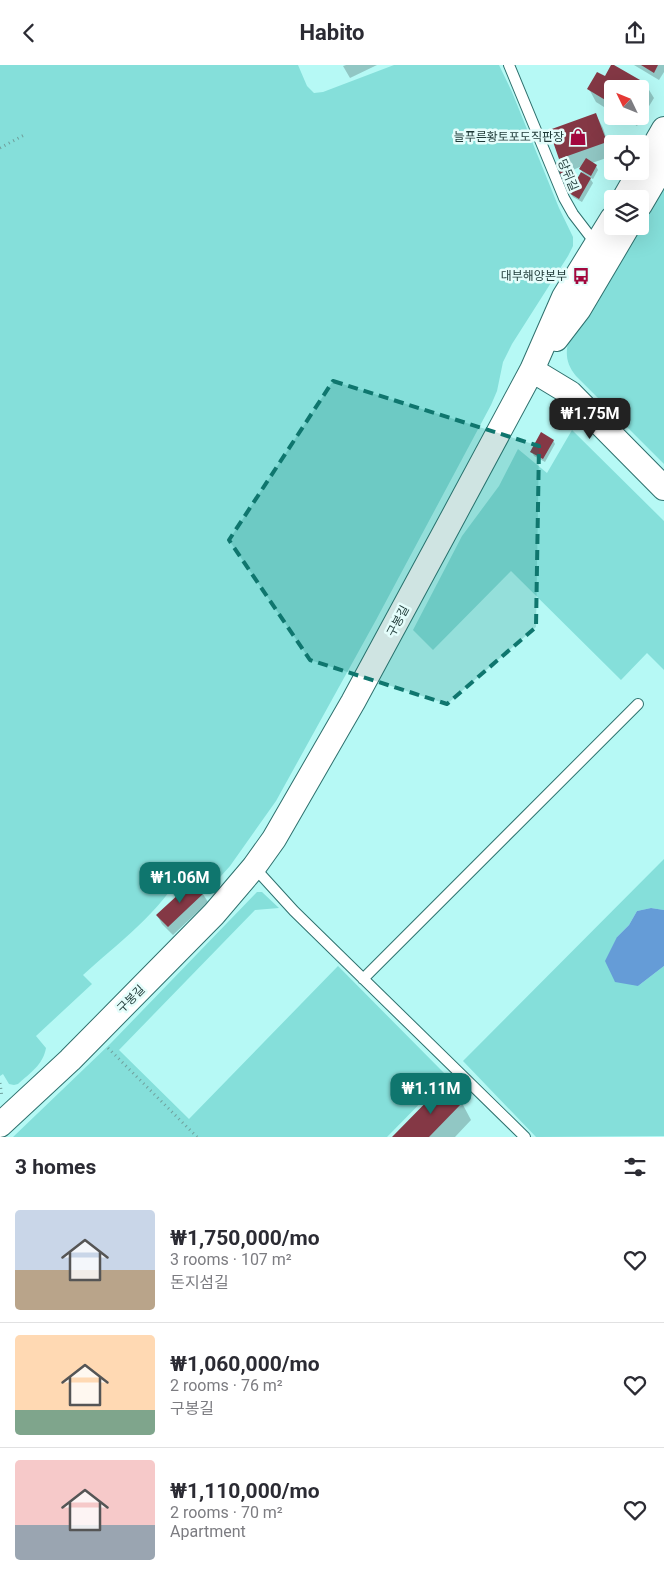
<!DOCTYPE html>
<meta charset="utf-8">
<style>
body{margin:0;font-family:Roboto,"Noto Sans KR",sans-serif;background:#f7f7f7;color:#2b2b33;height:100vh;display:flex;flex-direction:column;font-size:19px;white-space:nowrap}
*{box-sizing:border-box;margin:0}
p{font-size:16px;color:#7c7c81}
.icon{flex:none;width:28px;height:28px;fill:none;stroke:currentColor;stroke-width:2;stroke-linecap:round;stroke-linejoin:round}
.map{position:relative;height:1072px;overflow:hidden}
.details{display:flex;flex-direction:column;background:#fff;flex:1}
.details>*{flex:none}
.needle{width:32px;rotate:313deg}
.tools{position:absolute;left:604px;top:15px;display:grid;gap:10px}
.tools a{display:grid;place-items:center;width:45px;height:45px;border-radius:5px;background:#fff;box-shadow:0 5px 20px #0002;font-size:25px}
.price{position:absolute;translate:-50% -42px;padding:0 11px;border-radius:10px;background:#0f766e;color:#fff;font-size:16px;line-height:32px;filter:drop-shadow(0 1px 2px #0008)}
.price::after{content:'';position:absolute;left:50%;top:30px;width:15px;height:11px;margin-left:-8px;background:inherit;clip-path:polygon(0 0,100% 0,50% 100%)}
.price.current{background:#222;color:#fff}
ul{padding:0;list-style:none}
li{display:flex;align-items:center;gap:15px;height:125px;padding:0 15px}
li+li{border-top:1px solid #e1e1e2}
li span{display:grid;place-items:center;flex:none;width:140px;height:100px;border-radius:5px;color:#555}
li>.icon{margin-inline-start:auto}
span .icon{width:60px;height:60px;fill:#fffc;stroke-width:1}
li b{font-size:21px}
h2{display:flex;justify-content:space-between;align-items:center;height:60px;padding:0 15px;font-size:21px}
header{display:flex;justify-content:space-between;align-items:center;height:65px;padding:0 15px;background:#fff;font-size:22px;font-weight:700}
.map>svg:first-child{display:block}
.green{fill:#85dfda}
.water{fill:#659cd7}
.shadow{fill:#0003;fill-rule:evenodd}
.building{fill:#843845}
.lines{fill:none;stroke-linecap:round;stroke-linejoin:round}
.service-casing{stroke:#2e706d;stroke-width:12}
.tertiary-casing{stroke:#2e706d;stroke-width:26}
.path{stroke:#6f9f9c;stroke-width:3;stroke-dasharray:1 4;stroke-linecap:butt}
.service{stroke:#fff;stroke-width:10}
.tertiary{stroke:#fff;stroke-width:24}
.marked{fill:#0f766e;fill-opacity:0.2;stroke:#0f766e;stroke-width:4;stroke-dasharray:10 6;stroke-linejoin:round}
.labels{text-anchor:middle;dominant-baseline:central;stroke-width:5;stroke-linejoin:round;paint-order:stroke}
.poi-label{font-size:12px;fill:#1e3937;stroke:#e4fdfb;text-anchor:end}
.street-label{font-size:12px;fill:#1e3937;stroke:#e4fdfb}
</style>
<header><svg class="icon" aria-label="back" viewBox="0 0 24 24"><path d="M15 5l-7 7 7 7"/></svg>Habito<svg class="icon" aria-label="share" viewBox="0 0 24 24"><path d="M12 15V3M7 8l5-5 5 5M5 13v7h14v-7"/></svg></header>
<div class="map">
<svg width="664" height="1072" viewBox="0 0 664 1072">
<rect width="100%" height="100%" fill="#b6f9f5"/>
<path class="green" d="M0,0H298L307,21L314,28L323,27L394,0H499L512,27L559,143L573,172V181L568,191L512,279L503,297L497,326L491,340L376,555L276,736L230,801L212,821H207L183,805C162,846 117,879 83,910L92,919L36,971L46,983C43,1000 30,1008 18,1019L14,1020L9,1019L3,1009L0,1011Z
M664,115V399L576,311C566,299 565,288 569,274L637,161H640V156Z
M572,365L664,456V605L647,588L621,615L511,506L433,585L413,565L462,471L499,421L518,384L547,408Z
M664,794V845L651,843L637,846L629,860L617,872L638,921L664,901V1071L536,1072L463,996Z
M257,827H262L279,843L255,845L119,985L189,1054L338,901L447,1011L387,1072H13L111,978Z"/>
<path class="water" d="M651,843L664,845V901L638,921L615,917L605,896L617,872L629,860L637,846Z"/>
<path class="shadow" d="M346,0H377L350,13L343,1Z
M634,0H664V7L659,15Z
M605,12L646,20L654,33L637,61L620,51H640V24H612V47L596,37L589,24Z
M596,50L603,63L612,91L592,98L596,101L598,105L593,114L589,112L593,118L582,137L573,132L570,128L577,116L567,120L560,93ZM582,101L581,104L584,111L577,116L573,105Z
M553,375L555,379L545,397L534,391L532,387Z
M193,817L203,829L208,837L173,870L162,859L157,850Z
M462,1038L471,1055L455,1072H394Z"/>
<path class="building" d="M611,0H614L647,19L640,31V24H612V39L587,24L597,7L605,11Z
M641,0H658L654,8Z
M596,48L607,77L559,94L549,65Z
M586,93L597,100L591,111L579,104Z
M569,94L576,112L563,117L556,98Z
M581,107L591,113L579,134L569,128Z
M541,367L554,375L543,394L530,387Z
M193,816L204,828L168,862L156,850Z
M444,1019L463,1037L429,1072H392Z"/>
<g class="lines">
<g class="service-casing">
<path id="service" d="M509,0L564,133L573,149L596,179
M254,802L294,846L525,1072
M363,914L638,639"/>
</g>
<g class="tertiary-casing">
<path id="tertiary" d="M640,106L664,64
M624,134L640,106
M640,140L664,99
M556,274L579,244L628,161
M532,305L570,328L664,423
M0,1060L70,995L214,849L254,802L274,774L353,637L446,465L532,305L564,232L612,154"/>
</g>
<path class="path" d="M0,83L26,69
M108,983L197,1072
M0,1018L2,1032"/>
<use href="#service" class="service"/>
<use href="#tertiary" class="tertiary"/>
</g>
<path class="marked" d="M333,316L539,381L536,562L447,639L310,595L229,475Z"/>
<defs>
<g id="shop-bare" transform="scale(1.35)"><path d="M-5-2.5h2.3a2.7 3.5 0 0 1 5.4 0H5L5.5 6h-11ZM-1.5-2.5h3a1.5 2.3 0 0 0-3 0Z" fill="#a3083e" stroke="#e4fdfb" stroke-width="2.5" paint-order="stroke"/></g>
<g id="bus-bare" transform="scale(1.35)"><path d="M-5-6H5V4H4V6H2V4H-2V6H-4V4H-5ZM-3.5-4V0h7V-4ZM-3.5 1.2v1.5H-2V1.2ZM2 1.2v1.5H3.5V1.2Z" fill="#a3083e" stroke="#e4fdfb" stroke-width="2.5" paint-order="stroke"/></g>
</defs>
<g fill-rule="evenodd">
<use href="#shop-bare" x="578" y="72"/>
<use href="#bus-bare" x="581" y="211"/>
</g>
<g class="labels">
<g class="poi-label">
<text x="564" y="72">늘푸른황토포도직판장</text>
<text x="567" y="211">대부해양본부</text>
</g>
<g class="street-label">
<text transform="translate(568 110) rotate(67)">당뒤길</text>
<text transform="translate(398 556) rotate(-62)">구봉길</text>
<text transform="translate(131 934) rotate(-45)">구봉길</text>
</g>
</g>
</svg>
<div class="tools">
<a><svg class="needle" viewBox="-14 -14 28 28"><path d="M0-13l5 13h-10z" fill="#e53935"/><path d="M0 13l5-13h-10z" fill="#7c7c81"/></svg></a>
<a><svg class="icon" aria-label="locate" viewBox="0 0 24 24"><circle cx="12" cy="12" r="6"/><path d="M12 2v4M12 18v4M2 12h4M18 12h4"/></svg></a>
<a><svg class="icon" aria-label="layers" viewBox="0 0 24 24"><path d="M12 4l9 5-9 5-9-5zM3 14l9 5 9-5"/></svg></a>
</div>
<b class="price current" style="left:590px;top:375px">₩1.75M</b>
<b class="price" style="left:180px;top:839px">₩1.06M</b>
<b class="price" style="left:431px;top:1050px">₩1.11M</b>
</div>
<section class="details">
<h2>3 homes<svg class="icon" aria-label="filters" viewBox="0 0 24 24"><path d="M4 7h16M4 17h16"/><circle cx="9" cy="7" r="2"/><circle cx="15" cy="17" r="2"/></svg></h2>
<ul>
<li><span style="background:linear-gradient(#c9d6e8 60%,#b9a48a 0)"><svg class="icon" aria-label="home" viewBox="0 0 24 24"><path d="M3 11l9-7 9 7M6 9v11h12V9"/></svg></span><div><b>₩1,750,000/mo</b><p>3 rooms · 107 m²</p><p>돈지섬길</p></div><svg class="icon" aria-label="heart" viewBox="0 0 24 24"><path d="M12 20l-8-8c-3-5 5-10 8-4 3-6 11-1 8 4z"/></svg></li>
<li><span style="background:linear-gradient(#ffd9b3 75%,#7fa58c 0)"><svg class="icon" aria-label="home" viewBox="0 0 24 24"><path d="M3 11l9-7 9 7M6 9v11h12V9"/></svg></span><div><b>₩1,060,000/mo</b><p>2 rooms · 76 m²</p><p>구봉길</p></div><svg class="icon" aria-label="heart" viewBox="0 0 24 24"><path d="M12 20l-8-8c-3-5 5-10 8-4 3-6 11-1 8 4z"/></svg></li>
<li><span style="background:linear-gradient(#f6c9c9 65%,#9aa5b1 0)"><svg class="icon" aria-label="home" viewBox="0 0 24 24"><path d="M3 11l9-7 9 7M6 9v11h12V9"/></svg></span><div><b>₩1,110,000/mo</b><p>2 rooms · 70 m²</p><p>Apartment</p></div><svg class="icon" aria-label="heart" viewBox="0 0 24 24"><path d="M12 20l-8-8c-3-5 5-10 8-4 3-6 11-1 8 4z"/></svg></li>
</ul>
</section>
